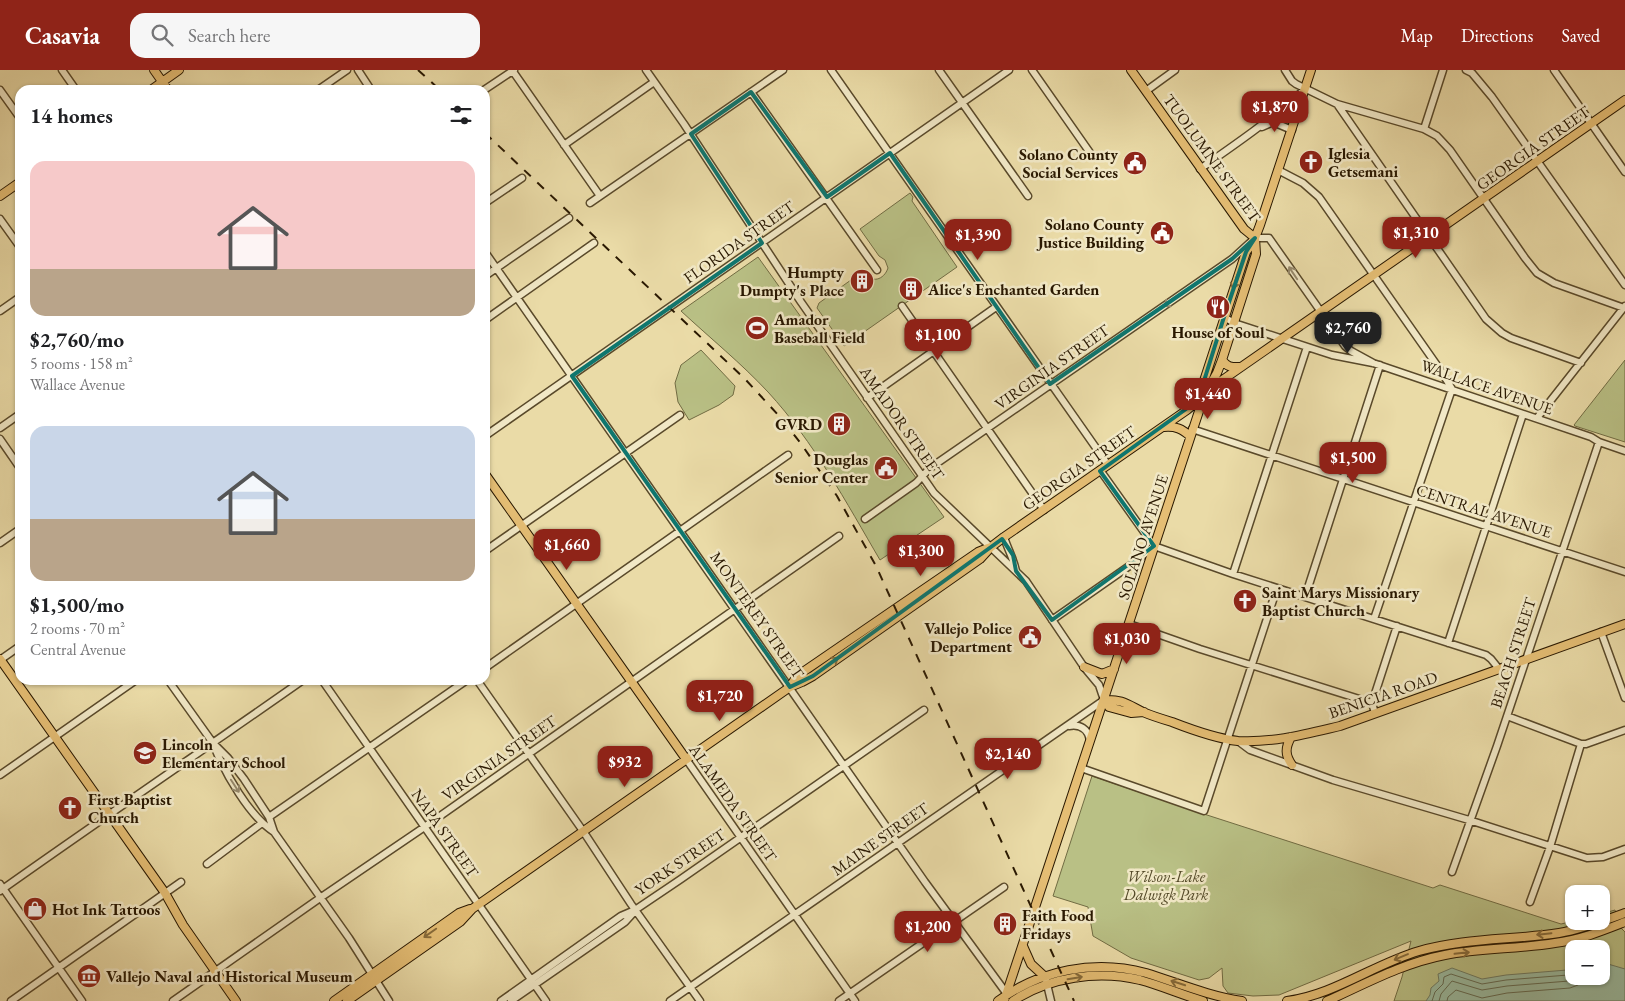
<!DOCTYPE html>
<meta charset="utf-8">
<style>
body{margin:0;font-family:"EB Garamond",serif;background:#f6f6f6;color:#202124;height:100vh;display:flex;flex-direction:column;font-size:19px;white-space:nowrap}
*{box-sizing:border-box;margin:0}
p{font-size:16px;color:#757577}
.icon{flex:none;width:28px;height:28px;fill:none;stroke:currentColor;stroke-width:2;stroke-linecap:round;stroke-linejoin:round}
.map{position:relative;flex:1;overflow:hidden}
.side{position:absolute;left:15px;top:15px;width:475px;height:600px;display:flex;flex-direction:column;background:#fff;border-radius:15px;box-shadow:0 1px 4px #0004}
.side>*{flex:none}
.controls{position:absolute;left:1565px;top:815px;display:grid;gap:10px}
.controls a{display:grid;place-items:center;width:45px;height:45px;border-radius:10px;background:#fff;box-shadow:0 1px 4px #0004;font-size:25px}
.price{position:absolute;translate:-50% -42px;padding:0 11px;border-radius:10px;background:#8f2418;color:#fff;font-size:16px;line-height:32px;filter:drop-shadow(0 1px 2px #0008)}
.price::after{content:'';position:absolute;left:50%;top:30px;width:15px;height:11px;margin-left:-8px;background:inherit;clip-path:polygon(0 0,100% 0,50% 100%)}
.price.selected{background:#222;color:#fff}
ul{padding:0;list-style:none}
li{display:grid;align-content:center;gap:10px;height:265px;padding:0 15px}
li span{display:grid;place-items:center;height:155px;border-radius:15px;color:#555}
li>.icon{margin-inline-start:auto}
span .icon{width:90px;height:90px;fill:#fffc;stroke-width:1}
li b{font-size:21px}
h2{display:flex;justify-content:space-between;align-items:center;height:60px;padding:0 15px;font-size:21px}
header{display:flex;align-items:center;gap:30px;box-sizing:border-box;height:70px;padding:0 25px;background:#8f2418;color:#fff}
header strong{font-size:24px}
nav{display:flex;gap:28px;margin-inline-start:auto;font-size:18px}
.search{width:350px;height:45px;background:#f6f6f6;display:flex;align-items:center;gap:12px;box-sizing:border-box;padding:0 18px;border-radius:15px;color:#757577;font-size:19px}
.map>svg:first-child{display:block}
.green{fill:#b9c085;stroke:#716c43;fill-rule:evenodd}
.water{fill:#9abca2;stroke:#6d7a62}
.lines{fill:none;stroke-linecap:round;stroke-linejoin:round}
.shore{stroke:#626a52;stroke-width:1}
.minor-casing{stroke:#59492a;stroke-width:9}
.major-casing{stroke:#291801;stroke-width:10}
.minor{stroke:#f1e8c6;stroke-width:6}
.major{stroke:#e5be74;stroke-width:8}
.rail{stroke:#291801;stroke-width:2;stroke-dasharray:9 9;stroke-linecap:butt}
.oneway{stroke:#978a6d}
.oneway2{stroke:#876b3a}
.marked{fill:none;stroke:#0f766e;stroke-width:4;stroke-linejoin:round}
.labels{text-anchor:middle;dominant-baseline:central;stroke-width:5;stroke-linejoin:round;paint-order:stroke}
.street-label{font-size:16px;fill:#291801;stroke:#f1e8c6}
.poi-label{font-size:16px;font-weight:bold;fill:#291801;stroke:#f1e8c6;text-anchor:start}
.park-label{font-size:16px;font-style:italic;fill:#544a29;stroke:#f1e8c6}
</style>
<header>
<strong>Casavia</strong>
<div class="search"><svg class="icon" aria-label="search" viewBox="0 0 24 24"><circle cx="10" cy="10" r="6"/><path d="M15 15l6 6"/></svg>Search here</div>
<nav><a>Map</a><a>Directions</a><a>Saved</a></nav>
</header>
<div class="map">
<svg width="1625" height="931" viewBox="0 0 1625 931">
<rect width="100%" height="100%" fill="#eadba7"/>
<filter id="stains"><feTurbulence type="fractalNoise" baseFrequency=".004" numOctaves="4"/><feColorMatrix values="0 0 0 0 .2 0 0 0 0 .09 0 0 0 0 .02 0 0 0 .5 -.17"/></filter>
<radialGradient id="worn" r=".72"><stop offset=".6" stop-color="#630" stop-opacity="0"/><stop offset="1" stop-color="#630" stop-opacity=".3"/></radialGradient>
<path class="green" d="M910,123L913,127L912,131L957,197L844,276L817,238L819,233L862,202H865C871,214 884,210 888,198L885,190L879,186L860,159Z
M758,187L944,447L880,490C846,432 814,372 768,322C741,293 710,268 681,241Z
M701,280L735,316L733,325L719,335L689,350L678,332L675,313L681,295Z
M1625,290V372L1575,356L1574,355Z
M1092,706L1207,745L1433,818L1440,815L1561,854L1574,851H1601V844L1615,840L1621,858L1625,862V931H1394L1402,907L1411,871L1279,925L1253,926L1228,923L1223,916L1222,898L1209,908L1199,910L1131,888L1093,866L1088,837L1053,826ZM1574,879H1601V906H1574Z"/>
<path class="water" d="M1601,890L1608,894L1625,899V931H1426L1430,925L1431,918L1439,911L1438,904L1452,898L1482,909L1506,905L1567,900L1574,896V906H1601Z"/>
<g class="lines">
<path class="shore" d="M1432,931L1435,922L1443,914L1444,907L1451,904L1482,914L1506,910L1568,905L1574,902
M1439,931L1441,924L1452,911L1482,920L1507,916L1569,911L1578,906
M1447,931L1448,927L1456,920L1482,928L1507,923L1570,918L1578,915L1589,906"/>
<g class="minor-casing">
<path id="minor" d="M62,0L76,20
M358,0L371,20
M512,0L600,126
M646,0L684,54L801,232L934,423L1026,511L1084,597L1099,615L1104,630L670,931
M831,0L1108,395
M939,0L1028,126
M1032,0L1093,87
M1285,0L1292,11L1296,14L1337,34L1424,59L1437,66L1450,80L1525,188L1537,203L1554,213L1624,238
M1466,0L1472,3L1492,27L1625,215
M1554,0L1625,102
M0,20L20,48
M318,20L347,0
M484,20L514,0
M1146,21L1175,0
M751,22L877,200
M1337,34L1486,249L1502,263L1511,268L1581,293
M1262,57L1273,52L1292,60
M1424,59L1443,0
M564,75L654,12
M1200,99C1236,74 1272,49 1304,20
M1278,100L1303,113L1319,127L1441,301L1452,319L1374,549
M485,133L522,108
M590,133L783,0
M0,149L20,177
M485,182L925,812L1007,924
M485,206L569,148
M902,236L1044,440
M0,241L20,227
M1224,247L1234,253L1332,285L1373,293L1591,367L1599,372L1625,381
M485,250L594,173
M867,328L996,237
M1537,348L1625,236
M0,358L20,344
M1192,359L1625,502
M485,366L1009,0
M0,369L20,398
M1100,400L1154,476
M865,449L916,413L930,398L1232,189L1255,168H1269L1345,276L1351,281L1373,293
M1004,467C1008,480 1013,487 1016,501
M0,473L20,459
M1154,476L1233,504L1486,585L1491,589L1499,599
M485,481L680,345
M1233,504L1307,277
M1305,527L1380,295
M1052,550L1135,492L1154,476
M1129,554L1200,579L1372,633
M1601,562L1625,628
M1448,573L1523,344
M0,590L20,576
M485,598L788,385
M168,610L213,673L228,688L244,709L269,747L274,762L349,868L389,931
M322,610L546,931
M477,610L583,761L631,834L700,931
M1375,643L1372,633L1397,556
M1507,646L1581,674H1586L1625,660
M1069,656C1080,654 1088,659 1090,670
M1238,671L1250,680L1333,710L1469,750L1587,788L1603,787L1625,779
M214,676C225,703 249,746 274,762
M686,689L855,931
M1081,698L1204,741L1277,518
M0,705L136,610
M269,747L467,610
M207,794L262,753
M1452,802L1497,676L1599,372
M0,814L82,931
M0,821C100,750 202,681 303,610
M1530,832L1550,777L1581,674
M1046,910L1051,931
M11,931L181,812
M173,931L320,828L423,758L839,466
M501,931L621,846L635,840L681,809L924,640
M511,931L625,852L635,841
M839,931L1004,817"/>
</g>
<g class="major-casing">
<path id="major" d="M154,0L168,20
M1131,0L1244,159L1255,168
M151,20L179,0
M0,126L20,112
M1222,290C1228,298 1232,297 1241,297
M1204,326L1203,314L1246,182L1255,168L1260,155L1311,0
M1164,357C1176,356 1182,359 1190,366
M485,404L686,689
M0,589L165,823L183,855L236,931
M1084,597L1102,604L1114,599
M790,617L797,606L978,482L988,478
M1104,630C1122,629 1127,634 1143,642C1152,646 1162,649 1172,652C1190,659 1219,669 1238,671C1273,673 1306,664 1340,656L1625,554
M1104,630L1109,637L1131,643L1144,642
M1291,667C1285,678 1285,685 1292,695
M1023,876L1031,894L1044,906
M334,931L459,843L470,839
M347,931L460,852L472,839L790,617L802,612L813,606L980,489L991,477L1004,467L1187,340L1221,311L1625,30
M998,931C1040,900 1095,889 1146,903C1178,913 1209,926 1242,931
M1004,931L1204,326L1217,303L1222,290L1256,184L1255,168
M1013,931C1049,907 1098,900 1140,910C1162,916 1182,925 1203,931
M1287,931C1334,925 1374,894 1419,881C1464,868 1513,870 1559,863C1582,859 1603,851 1625,843
M1327,931C1365,914 1403,893 1445,885C1481,878 1519,879 1555,873C1580,870 1602,861 1625,852"/>
</g>
<use href="#minor" class="minor"/>
<use href="#major" class="major"/>
<path class="rail" d="M418,0L440,20
M485,63L745,309L781,348L802,375L837,426L876,496L1074,931"/>
</g>
<defs><path id="oneway-shaft" d="M-6 0H5M1.5-3L5.5 0L1.5 3" fill="none" stroke-width="1.6" stroke-linecap="round" stroke-linejoin="round" transform="scale(1.25)"/></defs>
<g class="oneway">
<use href="#oneway-shaft" transform="translate(1293 203) rotate(-124)"/>
<use href="#oneway-shaft" transform="translate(1170 232) rotate(145)"/>
<use href="#oneway-shaft" transform="translate(235 716) rotate(57)"/>
</g>
<g class="oneway2">
<use href="#oneway-shaft" transform="translate(1235 212) rotate(108)"/>
<use href="#oneway-shaft" transform="translate(832 592) rotate(-35)"/>
<use href="#oneway-shaft" transform="translate(430 863) rotate(145)"/>
<use href="#oneway-shaft" transform="translate(1544 864) rotate(174)"/>
<use href="#oneway-shaft" transform="translate(1462 883) rotate(-6)"/>
<use href="#oneway-shaft" transform="translate(1401 887) rotate(157)"/>
<use href="#oneway-shaft" transform="translate(1075 908) rotate(-9)"/>
<use href="#oneway-shaft" transform="translate(1178 913) rotate(-162)"/>
</g>
<path class="marked" d="M751,22L827,127L890,83L1050,314L1232,189L1255,168L1246,182L1224,247L1203,314L1204,326L1100,401L1154,476L1052,550L1016,501L1013,485L1002,469L813,606L790,617L572,306L762,173L691,64Z"/>
<defs>
<g id="church-disc" transform="scale(1.25)"><circle r="9.5" fill="#8f2418" stroke="#f1e8c6"/><path d="M-1.2-6h2.4v3.5h3.3v2.4h-3.3V6h-2.4V-.1h-3.3v-2.4h3.3Z" fill="#fff"/></g>
<g id="civic-disc" transform="scale(1.25)"><circle r="9.5" fill="#8f2418" stroke="#f1e8c6"/><path d="M-.6-6.5H3V-4.5H.6V-3L4-1V1h2V6H-6V1h2V-1L-.6-3ZM-1.2 2.5V6h2.4V2.5Z" fill="#fff"/></g>
<g id="building-disc" transform="scale(1.25)"><circle r="9.5" fill="#8f2418" stroke="#f1e8c6"/><path d="M-4-6H4V6H1V3H-1V6H-4ZM-2.5-4.3h1.7v1.8h-1.7ZM.8-4.3h1.7v1.8H.8ZM-2.5-1h1.7V.8h-1.7ZM.8-1h1.7V.8H.8Z" fill="#fff"/></g>
<g id="restaurant-disc" transform="scale(1.25)"><circle r="9.5" fill="#8f2418" stroke="#f1e8c6"/><path d="M-5-6h1v4h1v-4h1v4h1v-4h1v5L-1.5 .5V6h-2V.5L-5-1ZM5-6V6H3V1.5H1.5Q1.5-4 5-6Z" fill="#fff"/></g>
<g id="stadium-disc" transform="scale(1.25)"><circle r="9.5" fill="#8f2418" stroke="#f1e8c6"/><path d="M0-5a6.5 5 0 1 0 0 10a6.5 5 0 1 0 0-10ZM-3.5-1.8h7v3.6h-7Z" fill="#fff"/></g>
<g id="school-disc" transform="scale(1.25)"><circle r="9.5" fill="#8f2418" stroke="#f1e8c6"/><path d="M0-5L7-2L0 1L-7-2ZM-4 1L0 2.5L4 1V4Q0 6-4 4Z" fill="#fff"/></g>
<g id="shop-disc" transform="scale(1.25)"><circle r="9.5" fill="#8f2418" stroke="#f1e8c6"/><path d="M-5-2.5h2.3a2.7 3.5 0 0 1 5.4 0H5L5.5 6h-11ZM-1.5-2.5h3a1.5 2.3 0 0 0-3 0Z" fill="#fff"/></g>
<g id="museum-disc" transform="scale(1.25)"><circle r="9.5" fill="#8f2418" stroke="#f1e8c6"/><path d="M0-6L6-3V-2H-6V-3ZM-5-1h2V3h-2ZM-1-1h2V3h-2ZM3-1h2V3H3ZM-6 4H6V6H-6Z" fill="#fff"/></g>
</defs>
<g fill-rule="evenodd">
<use href="#church-disc" x="1311" y="92"/>
<use href="#civic-disc" x="1135" y="93"/>
<use href="#civic-disc" x="1162" y="163"/>
<use href="#building-disc" x="862" y="211"/>
<use href="#building-disc" x="911" y="219"/>
<use href="#restaurant-disc" x="1218" y="237"/>
<use href="#stadium-disc" x="757" y="258"/>
<use href="#building-disc" x="839" y="354"/>
<use href="#civic-disc" x="886" y="398"/>
<use href="#church-disc" x="1245" y="531"/>
<use href="#civic-disc" x="1030" y="567"/>
<use href="#school-disc" x="145" y="683"/>
<use href="#church-disc" x="70" y="738"/>
<use href="#shop-disc" x="35" y="839"/>
<use href="#building-disc" x="1005" y="854"/>
<use href="#museum-disc" x="89" y="906"/>
</g>
<g class="labels">
<g class="street-label">
<text transform="translate(1533 78) rotate(-35)">GEORGIA STREET</text>
<text transform="translate(1212 88) rotate(54)">TUOLUMNE STREET</text>
<text transform="translate(739 172) rotate(-35)">FLORIDA STREET</text>
<text transform="translate(1052 297) rotate(-35)">VIRGINIA STREET</text>
<text transform="translate(1487 317) rotate(19)">WALLACE AVENUE</text>
<text transform="translate(902 353) rotate(55)">AMADOR STREET</text>
<text transform="translate(1079 398) rotate(-35)">GEORGIA STREET</text>
<text transform="translate(1484 441) rotate(18)">CENTRAL AVENUE</text>
<text transform="translate(1143 467) rotate(-72)">SOLANO AVENUE</text>
<text transform="translate(757 545) rotate(55)">MONTEREY STREET</text>
<text transform="translate(1513 583) rotate(-72)">BEACH STREET</text>
<text transform="translate(1383 625) rotate(-19)">BENICIA ROAD</text>
<text transform="translate(499 688) rotate(-35)">VIRGINIA STREET</text>
<text transform="translate(733 733) rotate(55)">ALAMEDA STREET</text>
<text transform="translate(445 763) rotate(55)">NAPA STREET</text>
<text transform="translate(880 769) rotate(-35)">MAINE STREET</text>
<text transform="translate(680 792) rotate(-34)">YORK STREET</text>
</g>
<g class="poi-label">
<text x="1328" y="83">Iglesia<tspan x="1328" dy="18">Getsemani</tspan></text>
<text x="1118" y="84" text-anchor="end">Solano County<tspan x="1118" dy="18">Social Services</tspan></text>
<text x="1144" y="154" text-anchor="end">Solano County<tspan x="1144" dy="18">Justice Building</tspan></text>
<text x="844" y="202" text-anchor="end">Humpty<tspan x="844" dy="18">Dumpty's Place</tspan></text>
<text x="928" y="219">Alice's Enchanted Garden</text>
<text x="774" y="249">Amador<tspan x="774" dy="18">Baseball Field</tspan></text>
<text x="1218" y="262" text-anchor="middle">House of Soul</text>
<text x="822" y="354" text-anchor="end">GVRD</text>
<text x="868" y="389" text-anchor="end">Douglas<tspan x="868" dy="18">Senior Center</tspan></text>
<text x="1262" y="522">Saint Marys Missionary<tspan x="1262" dy="18">Baptist Church</tspan></text>
<text x="1012" y="558" text-anchor="end">Vallejo Police<tspan x="1012" dy="18">Department</tspan></text>
<text x="162" y="674">Lincoln<tspan x="162" dy="18">Elementary School</tspan></text>
<text x="88" y="729">First Baptist<tspan x="88" dy="18">Church</tspan></text>
<text x="52" y="839">Hot Ink Tattoos</text>
<text x="1022" y="845">Faith Food<tspan x="1022" dy="18">Fridays</tspan></text>
<text x="106" y="906">Vallejo Naval and Historical Museum</text>
</g>
<g class="park-label">
<text x="1166" y="806">Wilson-Lake<tspan x="1166" dy="18">Dalwigk Park</tspan></text>
</g>
</g>
<rect width="100%" height="100%" filter="url(#stains)"/>
<rect width="100%" height="100%" fill="url(#worn)"/>
</svg>
<div class="controls">
<a>+</a>
<a>−</a>
</div>
<b class="price" style="left:1275px;top:63px">$1,870</b>
<b class="price" style="left:1416px;top:189px">$1,310</b>
<b class="price" style="left:978px;top:191px">$1,390</b>
<b class="price selected" style="left:1348px;top:284px">$2,760</b>
<b class="price" style="left:938px;top:291px">$1,100</b>
<b class="price" style="left:1208px;top:350px">$1,440</b>
<b class="price" style="left:1353px;top:414px">$1,500</b>
<b class="price" style="left:567px;top:501px">$1,660</b>
<b class="price" style="left:921px;top:507px">$1,300</b>
<b class="price" style="left:1127px;top:595px">$1,030</b>
<b class="price" style="left:720px;top:652px">$1,720</b>
<b class="price" style="left:1008px;top:710px">$2,140</b>
<b class="price" style="left:625px;top:718px">$932</b>
<b class="price" style="left:928px;top:883px">$1,200</b>
<section class="side">
<h2>14 homes<svg class="icon" aria-label="filters" viewBox="0 0 24 24"><path d="M4 7h16M4 17h16"/><circle cx="9" cy="7" r="2"/><circle cx="15" cy="17" r="2"/></svg></h2>
<ul>
<li><span style="background:linear-gradient(#f6c9c9 70%,#b9a48a 0)"><svg class="icon" aria-label="home" viewBox="0 0 24 24"><path d="M3 11l9-7 9 7M6 9v11h12V9"/></svg></span><div><b>$2,760/mo</b><p>5 rooms · 158 m²</p><p>Wallace Avenue</p></div></li>
<li><span style="background:linear-gradient(#c9d6e8 60%,#b9a48a 0)"><svg class="icon" aria-label="home" viewBox="0 0 24 24"><path d="M3 11l9-7 9 7M6 9v11h12V9"/></svg></span><div><b>$1,500/mo</b><p>2 rooms · 70 m²</p><p>Central Avenue</p></div></li>
</ul>
</section>
</div>
